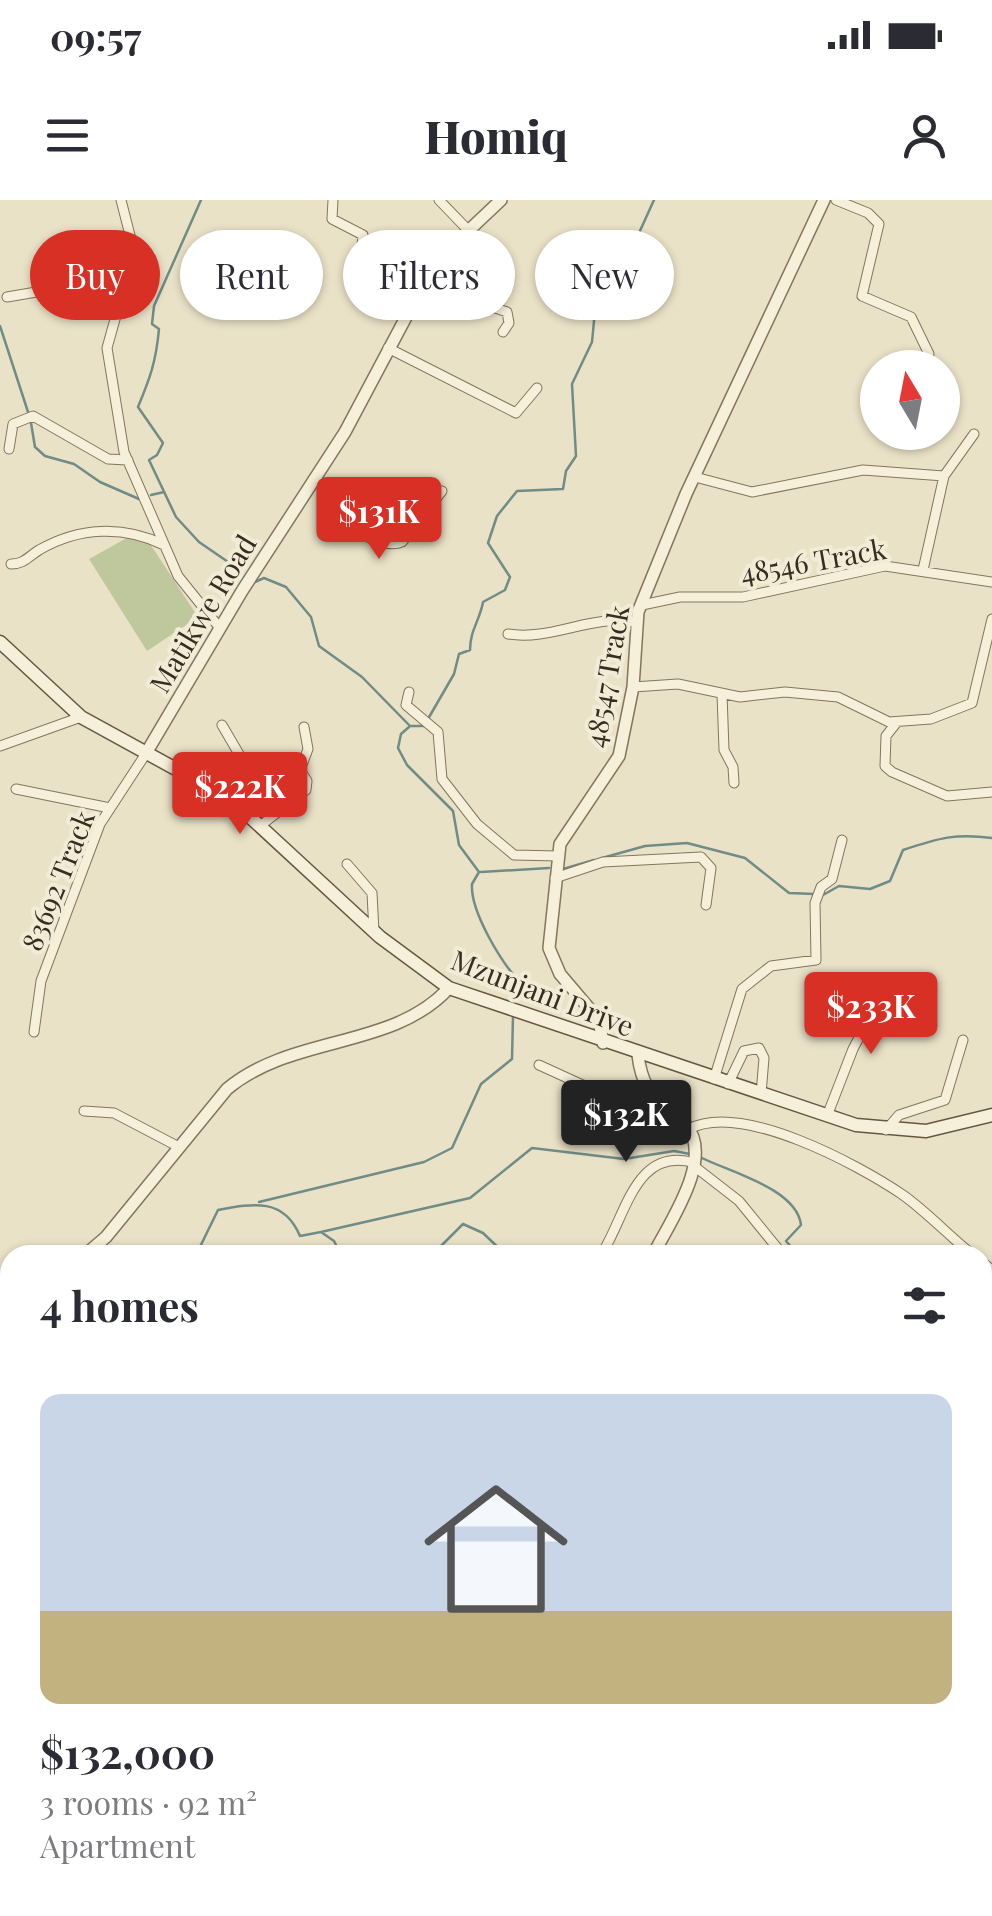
<!DOCTYPE html>
<meta charset="utf-8">
<style>
body{margin:0;font-family:"Playfair Display",serif;background:#f7f7f7;color:#2b2b33;height:100vh;display:flex;flex-direction:column;font-size:38px;white-space:nowrap}
*{box-sizing:border-box;margin:0}
p{font-size:32px;color:#7c7c81}
.icon{flex:none;width:55px;height:55px;fill:none;stroke:currentColor;stroke-width:2;stroke-linecap:round;stroke-linejoin:round}
.map{position:relative;flex:1;overflow:hidden}
.details{position:absolute;left:0px;top:1045px;width:992px;height:672px;display:flex;flex-direction:column;background:#fff;border-radius:30px 30px 0 0;box-shadow:0 2px 8px #0004}
.details>*{flex:none}
.guide{position:absolute;left:30px;top:30px;width:932px;height:90px;display:flex;gap:20px}
.needle{width:65px;rotate:350deg}
.fabs{position:absolute;left:860px;top:150px;display:grid;gap:20px}
.fabs a{display:grid;place-items:center;width:100px;height:100px;border-radius:50%;background:#fff;box-shadow:0 2px 8px #0004;font-size:50px}
.price{position:absolute;translate:-50% -85px;padding:0 22px;border-radius:10px;background:#d93025;color:#fff;font-size:32px;line-height:65px;filter:drop-shadow(0 2px 5px #0008)}
.price::after{content:'';position:absolute;left:50%;top:60px;width:30px;height:22px;margin-left:-15px;background:inherit;clip-path:polygon(0 0,100% 0,50% 100%)}
.price.current{background:#222;color:#fff}
ul{padding:0;list-style:none}
li{display:grid;align-content:center;gap:20px;height:530px;padding:0 40px}
li span{display:grid;place-items:center;height:310px;border-radius:20px;color:#555}
li>.icon{margin-inline-start:auto}
span .icon{width:180px;height:180px;fill:#fffc;stroke-width:1}
li b{font-size:42px}
h2{display:flex;justify-content:space-between;align-items:center;height:120px;padding:0 40px;font-size:42px}
.tag{padding:0 35px;border-radius:45px;background:#fff;box-shadow:0 2px 8px #0004;font-size:35px;line-height:90px}
.tag.current{background:#d93025;color:#fff}
.status{display:flex;justify-content:space-between;align-items:center;height:70px;padding:0 50px;background:#fff;direction:ltr}
.status svg{height:28px;fill:currentColor}
header{display:flex;justify-content:space-between;align-items:center;height:130px;padding:0 40px;background:#fff;font-size:45px;font-weight:800}
.map>svg:first-child{display:block}
.green{fill:#bfc89c}
.lines{fill:none;stroke-linecap:round;stroke-linejoin:round}
.stream{stroke:#6f8c87;stroke-width:2.5}
.minor-casing{stroke:#84755e;stroke-width:11}
.tertiary-casing{stroke:#84755e;stroke-width:14}
.secondary-casing{stroke:#665741;stroke-width:15}
.minor{stroke:#f6efd9;stroke-width:9}
.tertiary{stroke:#f6efd9;stroke-width:11}
.secondary{stroke:#f6efd9;stroke-width:12}
.labels{text-anchor:middle;dominant-baseline:central;stroke-width:8;stroke-linejoin:round;paint-order:stroke}
.street-label{font-size:28px;fill:#362c20;stroke:#f2ecd6}
</style>
<div class="status"><b>09:57</b><svg viewBox="0 0 49 12"><path d="M0 12V9h3v3zM5 12V6h3v6zM10 12V3h3v9zM15 12V0h3v12zM26 1h20v11H26zM47 4h2v5h-2z"/></svg></div>
<header><svg class="icon" aria-label="menu" viewBox="0 0 24 24"><path d="M4 6h16M4 12h16M4 18h16"/></svg>Homiq<svg class="icon" aria-label="person" viewBox="0 0 24 24"><circle cx="12" cy="8" r="4"/><path d="M4 21q1-7 8-7t8 7"/></svg></header>
<div class="map">
<svg width="992" height="1716" viewBox="0 0 992 1716">
<rect width="100%" height="100%" fill="#eae2c7"/>
<path class="green" d="M141,330L198,417L147,451L89,359Z"/>
<g class="lines">
<path class="stream" d="M201,0L154,106L152,124L159,129C156,162 150,178 138,207L163,243L157,255L149,260L176,317L199,342L231,364
M0,126L29,215
M31,223L35,247L45,256L74,264L100,282L139,299
M151,295L164,292
M255,382L264,378L286,387L311,417L319,446L362,477L410,526H424
M428,519L454,474L459,454L470,450C470,430 480,420 483,402L505,390L510,377L488,343L497,316L517,291L563,289L566,271L576,256L572,184L592,142L596,100L633,85L639,33L654,0
M409,527L401,534L398,548L407,565L453,611L459,645L479,672L472,684C470,711 501,762 519,781L513,803
M602,658L645,646L687,643L745,658L789,693L814,694
M563,669L594,660
M481,672L549,668
M823,695L839,686L870,689L890,681L903,650C939,638 956,633 992,638
M702,958C730,972 797,989 801,1025L786,1041L798,1055
M259,1002L424,962L452,948L481,884L512,859L513,816
M321,1032L470,998L532,948L624,959L674,951L690,954
M196,1055L218,1010C254,1003 284,998 300,1036L321,1032L334,1041L341,1055
M432,1055L463,1024L483,1033L506,1055
M982,1181L992,1175
M0,1226H10
M910,1708L913,1716"/>
<g class="minor-casing">
<path id="minor" d="M121,0L134,51L107,148L124,252L178,376L219,427
M333,0L332,19L363,35L361,55L366,63L420,90
M439,0L468,30
M836,0L868,13L879,24L862,96L911,117L929,154
M433,71L481,103L507,112L509,123L503,132
M7,97L130,76
M388,148L516,213L537,188
M9,249L13,224L33,216L108,259L128,260
M695,277L752,292L863,270L944,276
M316,280C336,289 334,301 344,318C353,333 386,349 402,342L442,291
M11,364C24,364 28,357 39,350C79,327 123,325 164,345
M923,370L944,276L974,234
M642,405L680,397H743L885,366L992,382
M508,434C552,441 591,414 635,422
M633,487L678,484L740,497L785,492L838,497L889,522L931,519L972,503L992,419
M409,492L406,505L438,532L442,579L477,624L514,655L558,656
M722,494L724,550L733,567L734,583
M897,522L886,536L885,566L892,572L947,596L992,592
M222,525L267,602L270,617
M0,546L81,517
M16,589L110,608
M260,626L306,590L307,581L300,570L308,549L304,527
M347,664L372,693L374,732
M555,678L603,662L701,657L711,668L706,705
M34,832L41,781L100,624L145,555
M539,865L633,908L644,910L659,903
M714,879L742,789L771,766L816,760L815,703L821,687L832,679L842,640
M728,884L744,851L759,848L764,858L761,894
M84,911L114,913L179,947
M827,916L853,849L887,784
M689,929C741,901 859,965 903,995C928,1013 949,1036 973,1055
M886,930L899,915L945,900L963,840
M694,966L739,1001L783,1055
M604,1050C627,1011 637,946 695,963
M982,1062L992,1070
M982,1202L992,1208
M0,1372L10,1371
M982,1581L992,1565
M982,1625L992,1620
M648,1708L654,1716
M474,1716L479,1708
M543,1716L546,1708
M753,1716L764,1708"/>
</g>
<g class="tertiary-casing">
<path id="tertiary" d="M145,555L242,391L345,232L422,87L447,51L501,0
M603,843L599,820L560,774L549,748L560,644L619,556L633,487L638,412L686,294L824,0
M638,855C643,897 659,896 685,924C716,957 669,1023 653,1055
M85,1055L106,1037L227,889C293,834 392,850 449,788
M0,1081H10
M0,1552L10,1550
M982,1629L992,1634
M206,1708L213,1716
M433,1716L464,1708
M813,1716V1708"/>
</g>
<g class="secondary-casing">
<path id="secondary" d="M0,442L81,517L205,585L250,617L380,737L449,788L856,925L926,931L992,915"/>
</g>
<use href="#minor" class="minor"/>
<use href="#tertiary" class="tertiary"/>
<use href="#secondary" class="secondary"/>
</g>
<g class="labels">
<g class="street-label">
<text transform="translate(813 360) rotate(-10)">48546 Track</text>
<text transform="translate(202 413) rotate(-59)">Matikwe Road</text>
<text transform="translate(606 476) rotate(-80)">48547 Track</text>
<text transform="translate(57 680) rotate(-68)">83692 Track</text>
<text transform="translate(543 792) rotate(21)">Mzunjani Drive</text>
</g>
</g>
</svg>
<div class="fabs">
<a><svg class="needle" viewBox="-14 -14 28 28"><path d="M0-13l5 13h-10z" fill="#e53935"/><path d="M0 13l5-13h-10z" fill="#7c7c81"/></svg></a>
</div>
<b class="price" style="left:379px;top:362px">$131K</b>
<b class="price" style="left:240px;top:637px">$222K</b>
<b class="price" style="left:871px;top:857px">$233K</b>
<b class="price current" style="left:626px;top:965px">$132K</b>
<div class="guide">
<a class="tag current">Buy</a>
<a class="tag">Rent</a>
<a class="tag">Filters</a>
<a class="tag">New</a>
</div>
<section class="details">
<h2>4 homes<svg class="icon" aria-label="filters" viewBox="0 0 24 24"><path d="M4 7h16M4 17h16"/><circle cx="9" cy="7" r="2"/><circle cx="15" cy="17" r="2"/></svg></h2>
<ul>
<li><span style="background:linear-gradient(#c9d6e8 70%,#c2b280 0)"><svg class="icon" aria-label="home" viewBox="0 0 24 24"><path d="M3 11l9-7 9 7M6 9v11h12V9"/></svg></span><div><b>$132,000</b><p>3 rooms · 92 m²</p><p>Apartment</p></div></li>
</ul>
</section>
</div>
